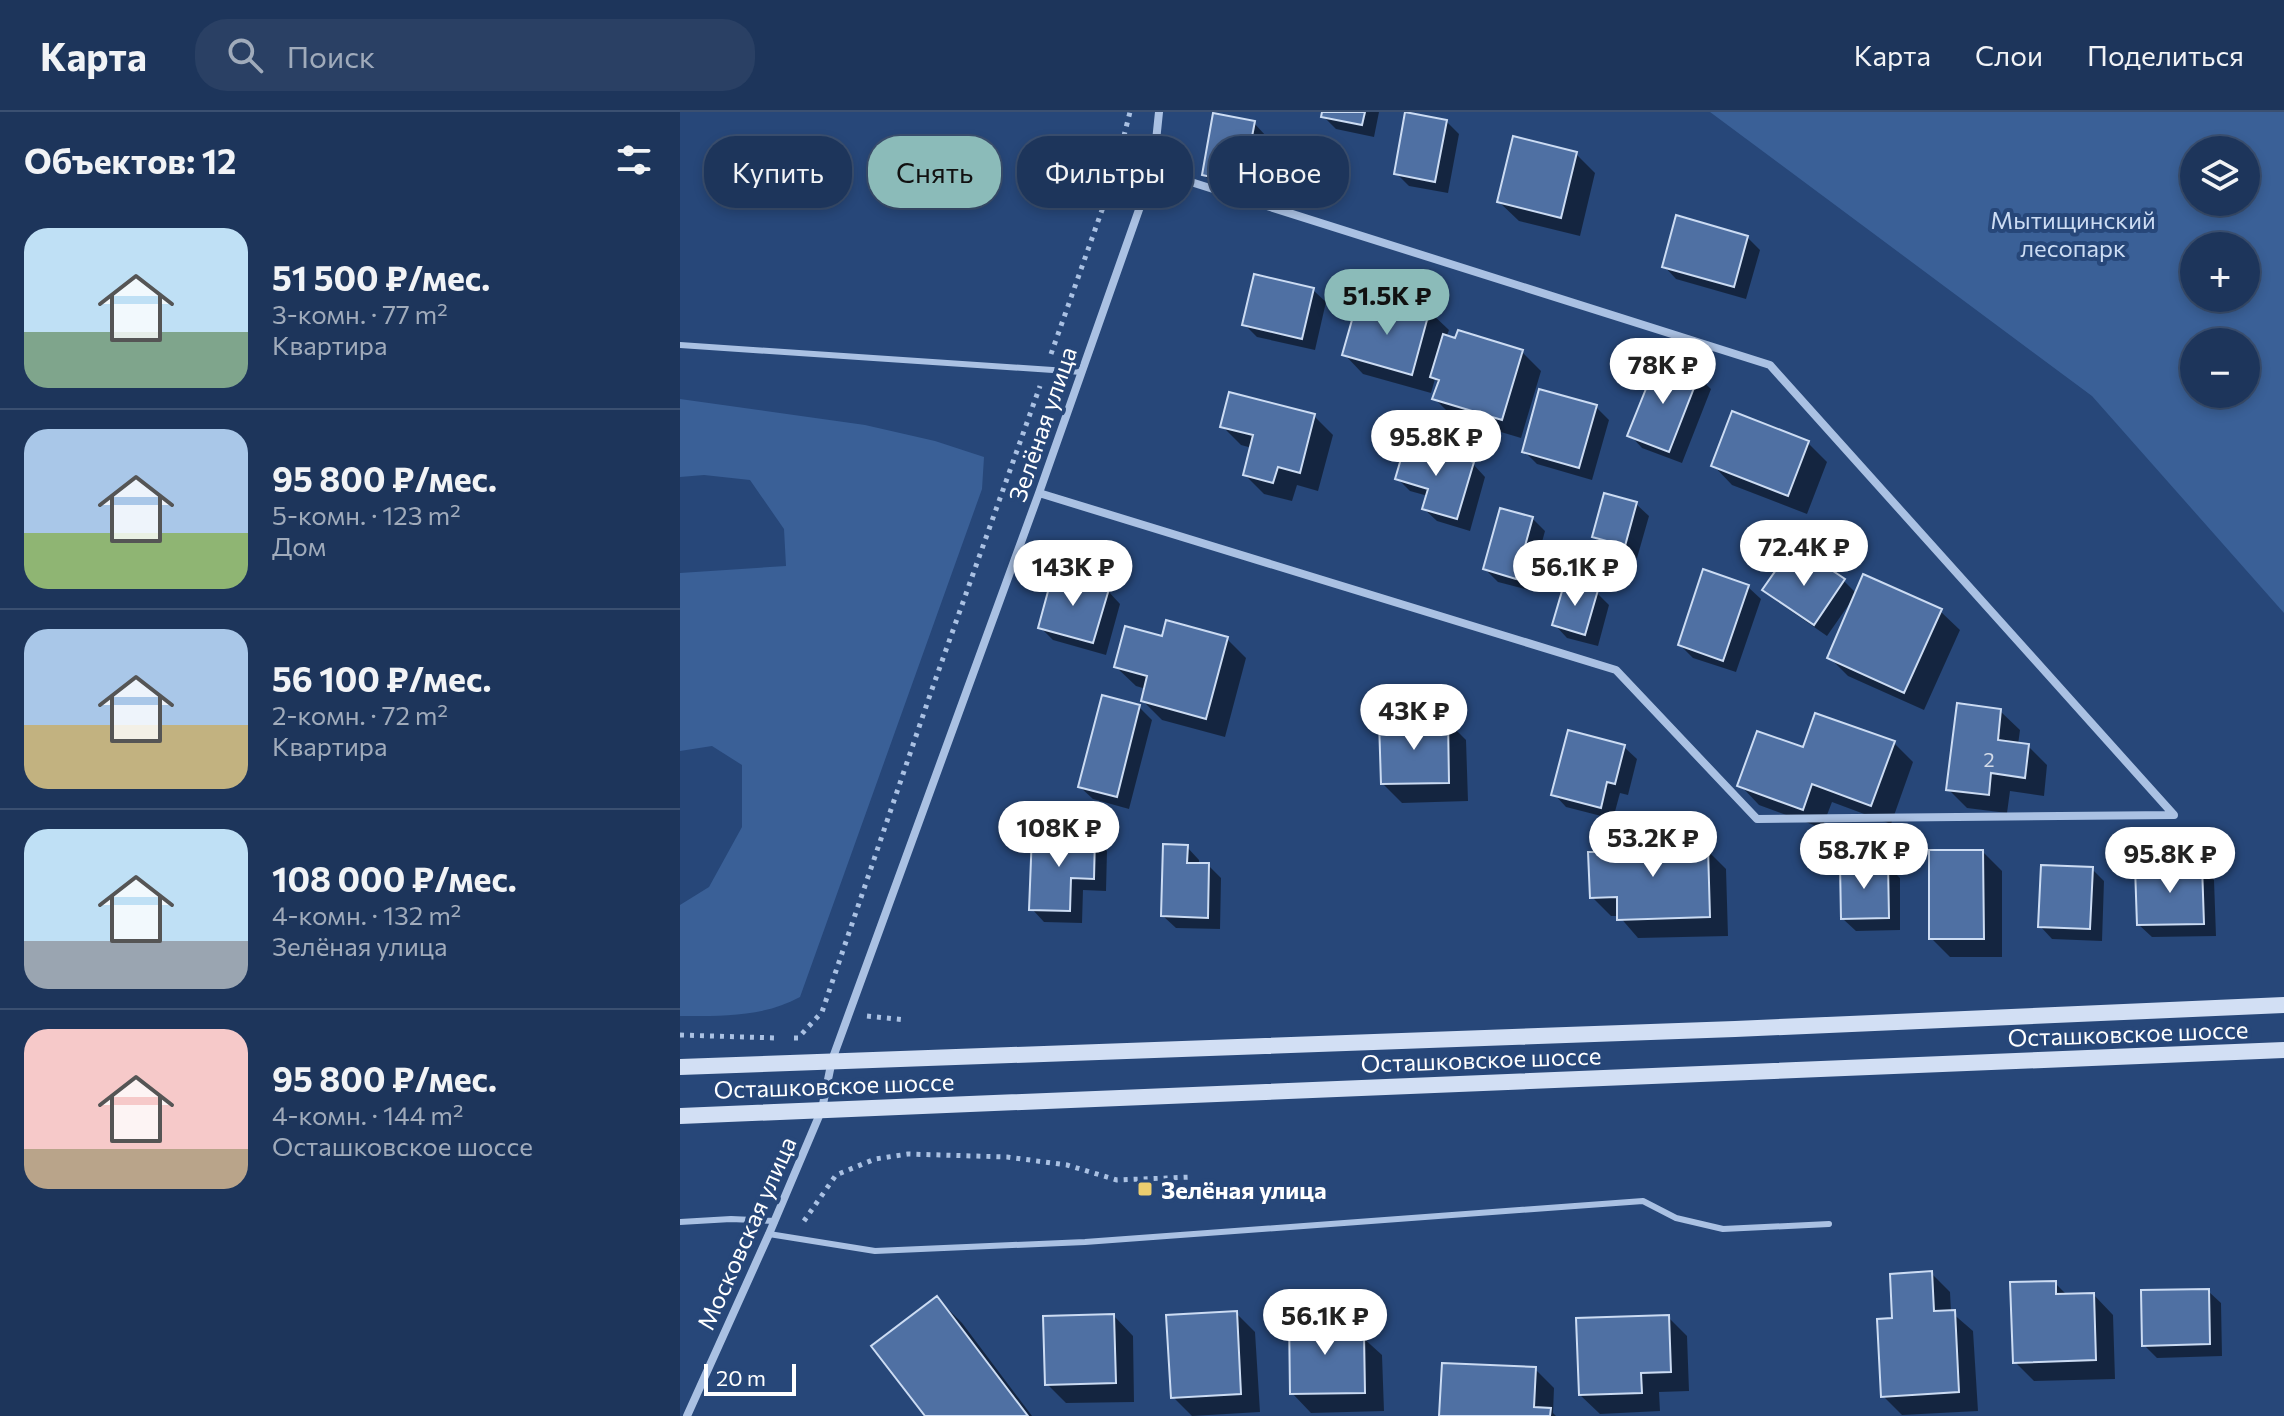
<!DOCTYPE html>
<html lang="ru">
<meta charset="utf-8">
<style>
body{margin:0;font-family:Commissioner,sans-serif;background:#2a4064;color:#f1f3f6;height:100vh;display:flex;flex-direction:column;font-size:30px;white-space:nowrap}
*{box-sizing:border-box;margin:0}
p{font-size:26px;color:#a0abbb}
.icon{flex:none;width:44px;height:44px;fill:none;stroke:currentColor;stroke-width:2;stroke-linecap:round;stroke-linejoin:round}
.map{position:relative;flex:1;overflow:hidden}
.side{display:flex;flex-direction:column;background:#1d355b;width:680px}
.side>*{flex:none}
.guide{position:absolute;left:24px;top:24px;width:760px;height:72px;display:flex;gap:16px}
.tools{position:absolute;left:1500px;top:24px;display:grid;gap:16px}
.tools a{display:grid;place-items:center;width:80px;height:80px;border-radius:50%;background:#1d355b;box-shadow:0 4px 12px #0003,0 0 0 2px #3b5071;font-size:40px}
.scale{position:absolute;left:24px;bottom:20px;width:92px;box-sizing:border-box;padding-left:8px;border:4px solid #fff;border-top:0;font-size:22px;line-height:28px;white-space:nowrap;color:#fff;-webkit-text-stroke:6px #274779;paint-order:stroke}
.price{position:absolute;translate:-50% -68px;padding:0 18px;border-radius:28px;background:#fff;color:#222;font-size:26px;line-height:52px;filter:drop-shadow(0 2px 4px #0008)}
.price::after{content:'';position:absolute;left:50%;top:48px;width:24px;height:18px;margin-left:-12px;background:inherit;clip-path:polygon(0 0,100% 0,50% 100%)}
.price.selected{background:#8bbbb9;color:#111}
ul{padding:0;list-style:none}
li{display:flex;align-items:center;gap:24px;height:200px;padding:0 24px}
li+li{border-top:2px solid #3b5071}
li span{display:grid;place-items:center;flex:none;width:224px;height:160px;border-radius:24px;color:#555}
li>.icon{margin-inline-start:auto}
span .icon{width:96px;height:96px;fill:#fffc;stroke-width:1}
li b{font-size:34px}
h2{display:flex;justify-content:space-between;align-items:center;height:96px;padding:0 24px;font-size:34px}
.chip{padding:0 28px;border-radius:32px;background:#1d355b;box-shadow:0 4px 12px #0003,0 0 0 2px #3b5071;font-size:28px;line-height:72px}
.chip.selected{background:#8bbbb9;color:#111}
header{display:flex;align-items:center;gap:48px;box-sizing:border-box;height:112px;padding:0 40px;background:#1d355b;border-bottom:2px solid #3b5071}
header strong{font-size:38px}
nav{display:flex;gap:44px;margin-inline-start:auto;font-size:28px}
.search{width:560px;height:72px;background:#2a4064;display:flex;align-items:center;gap:20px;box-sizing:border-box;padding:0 28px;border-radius:32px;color:#a0abbb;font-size:30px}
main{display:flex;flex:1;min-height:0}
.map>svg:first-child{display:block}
.green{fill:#3a6097;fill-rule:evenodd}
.shadow{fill:#0007}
.building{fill:#4f70a3;stroke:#ccdcf3;stroke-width:2}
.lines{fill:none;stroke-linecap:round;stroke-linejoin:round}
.path{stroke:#aac1e3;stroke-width:5;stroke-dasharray:4 6;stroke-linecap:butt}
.lane{stroke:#aac1e3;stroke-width:6}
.street{stroke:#aac1e3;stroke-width:8}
.secondary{stroke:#d2dff4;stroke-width:16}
.poi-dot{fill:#ebcd6f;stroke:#274779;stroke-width:3}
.labels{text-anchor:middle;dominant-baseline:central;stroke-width:8;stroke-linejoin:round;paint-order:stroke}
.number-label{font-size:20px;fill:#d3dbe8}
.park-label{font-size:24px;fill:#ccdcf3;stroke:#274779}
.street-label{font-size:24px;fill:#fff;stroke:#274779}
.poi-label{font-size:24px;font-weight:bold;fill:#fff;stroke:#274779;text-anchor:start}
</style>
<header>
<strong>Карта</strong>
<div class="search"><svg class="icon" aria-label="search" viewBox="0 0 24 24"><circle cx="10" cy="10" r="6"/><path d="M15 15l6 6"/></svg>Поиск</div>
<nav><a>Карта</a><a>Слои</a><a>Поделиться</a></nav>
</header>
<main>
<section class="side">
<h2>Объектов: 12<svg class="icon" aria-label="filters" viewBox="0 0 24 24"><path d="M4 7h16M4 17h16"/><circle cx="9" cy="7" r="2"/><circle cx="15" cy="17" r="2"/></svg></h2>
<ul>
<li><span style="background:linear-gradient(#bfe0f5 65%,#7fa58c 0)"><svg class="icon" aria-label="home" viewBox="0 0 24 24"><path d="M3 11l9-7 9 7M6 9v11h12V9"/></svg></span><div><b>51 500 ₽/мес.</b><p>3-комн. · 77 m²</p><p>Квартира</p></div></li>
<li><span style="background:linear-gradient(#a9c7e8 65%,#8fb573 0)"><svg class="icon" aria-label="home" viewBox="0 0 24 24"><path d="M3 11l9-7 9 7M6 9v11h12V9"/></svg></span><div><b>95 800 ₽/мес.</b><p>5-комн. · 123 m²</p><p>Дом</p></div></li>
<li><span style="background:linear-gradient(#a9c7e8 60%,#c2b280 0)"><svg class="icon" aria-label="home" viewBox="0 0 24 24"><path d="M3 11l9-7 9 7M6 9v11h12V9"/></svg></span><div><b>56 100 ₽/мес.</b><p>2-комн. · 72 m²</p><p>Квартира</p></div></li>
<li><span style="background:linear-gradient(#bfe0f5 70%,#9aa5b1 0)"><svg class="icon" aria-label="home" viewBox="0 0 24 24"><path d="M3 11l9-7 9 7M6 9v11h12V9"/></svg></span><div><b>108 000 ₽/мес.</b><p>4-комн. · 132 m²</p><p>Зелёная улица</p></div></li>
<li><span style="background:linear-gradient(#f6c9c9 75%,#b9a48a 0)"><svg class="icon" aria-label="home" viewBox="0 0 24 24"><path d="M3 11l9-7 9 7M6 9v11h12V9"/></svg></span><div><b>95 800 ₽/мес.</b><p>4-комн. · 144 m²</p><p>Осташковское шоссе</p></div></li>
</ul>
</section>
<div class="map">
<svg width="1604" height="1304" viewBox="0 0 1604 1304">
<rect width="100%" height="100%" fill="#274779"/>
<path class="green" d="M1030,0H1604V501L1412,284ZM1514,38H1566V90H1514ZM1514,134H1566V186H1514ZM1514,230H1566V282H1514Z
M0,287L185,313L255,329L304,345L302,377L120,885C84,905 41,904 0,904V793L29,775L62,715V653L32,634L0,639V461L106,454L104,417L70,368L24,363L0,365Z"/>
<path class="shadow" d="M644,0H699L694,25L656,17L643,4Z
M766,9L779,22L768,81L729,74L716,61Z
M574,11L586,24L575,83L537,76L524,63Z
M896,42L915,61L900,124L839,109L819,90Z
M1067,125L1080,138L1066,187L996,167L984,154Z
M633,178L646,190L635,238L577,225L564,212Z
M749,199L769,218L766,226L842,240L861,259L841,326L774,306L755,287L759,272L755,267L751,281L683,262L664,242L720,208Z
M1018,265L1031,277L1002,351L962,336L950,323Z
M916,295L929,308L912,368L857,352L844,339Z
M634,304L653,323L638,379L617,373L612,389L584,382L565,363L572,336L561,333L542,314Z
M1128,331L1147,350L1127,402L1052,373L1033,353Z
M793,352L805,365L790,419L757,409L744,397L748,384L730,379L717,366Z
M956,392L969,404L957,446L927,437L914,424Z
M852,406L865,419L849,478L818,470L805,457Z
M1124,461L1164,469L1177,482L1260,499L1280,518L1244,598L1168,564L1149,545L1174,489L1172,488L1147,524L1098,490L1085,478Z
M1068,475L1081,487L1056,560L1013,546L1000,533Z
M428,479L440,492L426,543L373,528L360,515Z
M916,480L929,493L918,534L887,526L875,513Z
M483,526L547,527L566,546L545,625L482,608L463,589L466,577L456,574L436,555Z
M459,595L472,608L449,697L413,687L400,675Z
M1320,599L1340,618L1338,633L1348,634L1367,653L1364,684L1330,679L1327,701L1287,696L1268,677Z
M767,609L786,628L788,689L722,691L703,672Z
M1214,631L1233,650L1211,712L1152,690L1142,716L1079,693L1060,673L1124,638Z
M944,635L957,647L948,683L940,681L933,707L886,695L874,682Z
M990,722L1006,738H1027L1046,757L1048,824L958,826L939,804H931L912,785L954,742Z
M414,726L427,739L426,779L403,778L402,811L364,810L352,797Z
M507,735L519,748V753H528L541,766L540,817L496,816L483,804Z
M1303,740L1322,759V845H1270L1251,826Z
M1207,753L1220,766V818L1176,819L1163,807Z
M1522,755L1534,768L1536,824L1472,825L1459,813Z
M1412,757L1424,769L1422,829L1372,827L1360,814Z
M1251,1161L1270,1180L1271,1200L1293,1219L1298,1299L1222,1303L1203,1284L1214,1208Z
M1375,1171L1388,1184L1414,1183L1433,1203L1435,1267L1354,1269L1335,1250Z
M1528,1179L1541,1191L1542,1244L1477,1246L1464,1233Z
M257,1186L282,1211L352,1304H247Z
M556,1201L575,1220L580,1300L512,1304L493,1285Z
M434,1204L453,1224L454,1290L386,1291L367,1272Z
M659,1204L702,1243L704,1299L631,1301L612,1281Z
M988,1205L1007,1224L1009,1279L979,1280L980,1299L920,1302L900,1283Z
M855,1257L874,1276L873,1301L876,1304H761Z"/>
<path class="building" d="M642,0H685L682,13L641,5Z
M725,0L767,8L755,70L714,62Z
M533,1L575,9L563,72L522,63Z
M833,24L897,40L881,106L817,90Z
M996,103L1068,124L1054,175L982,155Z
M574,162L634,176L622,227L562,213Z
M723,189L750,197L732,263L662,243L676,194L719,206Z
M778,218L843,238L822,308L752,287L759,268L750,265L763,222L775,226Z
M978,247L1019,263L989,340L947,324Z
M859,277L917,293L899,356L842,340Z
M549,280L635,302L620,361L598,355L593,371L563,363L573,323L540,315Z
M1052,299L1129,329L1108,384L1031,354Z
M726,330L794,350L777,407L742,397L748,377L715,367Z
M924,381L957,390L945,434L912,425Z
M820,396L853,405L836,467L803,457Z
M1105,445L1123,458L1132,445L1165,467L1134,513L1082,478Z
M1023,457L1069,473L1043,549L998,533Z
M373,461L429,477L413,531L358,516Z
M1183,462L1262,497L1224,581L1147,546Z
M885,469L918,478L905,523L872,513Z
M486,508L548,525L526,607L461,589L467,564L434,555L445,514L482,524Z
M422,583L460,593L437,685L398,675Z
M1277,591L1321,597L1318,628L1349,632L1345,666L1311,661L1309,683L1266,678Z
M1135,601L1215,629L1191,694L1132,672L1123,698L1057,674L1077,619L1123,635Z
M768,607L769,671L701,672L699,609Z
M888,618L945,633L935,672L927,670L921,696L871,683Z
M951,720H990L991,736H1028L1030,805L937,808V785L910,786L908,740H952Z
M352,722L415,724L414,767L391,766L390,799L349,798Z
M483,732L508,733L507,751H529L528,806L481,804Z
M1249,738H1303L1304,827H1249Z
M1208,751L1209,806L1161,807L1160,752Z
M1361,753L1413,755L1410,817L1358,815Z
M1522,753L1524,812L1457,813L1455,755Z
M1252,1159L1254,1199L1275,1198L1279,1280L1201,1285L1197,1207L1212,1206L1210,1162Z
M1376,1169V1182L1414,1181L1416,1248L1333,1251L1330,1170Z
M1529,1177L1530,1232L1462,1234L1461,1178Z
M257,1184L348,1304H245L191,1234Z
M557,1199L561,1282L491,1286L486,1203Z
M434,1202L436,1271L365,1273L363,1204Z
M660,1202V1222H684L685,1281L610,1282L609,1203Z
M989,1203L991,1260L961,1261L962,1281L899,1283L896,1206Z
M762,1251L856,1255L854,1295L871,1296L870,1304H759Z"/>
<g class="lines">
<path class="path" d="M371,242L433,67L450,0
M187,904L226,908
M0,923L96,926
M114,926H118L142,900L251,580L360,274
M124,1109L156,1063L195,1047L228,1042L327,1045L387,1053L437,1068L512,1065"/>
<path class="lane" d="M0,233L402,260
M0,1110L51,1107L95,1109
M89,1122L195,1139L405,1130L963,1089L996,1106L1043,1117L1149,1112"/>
<path class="street" d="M359,381L936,558L1077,707L1494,703L1090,253L473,58
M7,1304L89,1122L142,997L152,948L359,381L473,58L479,0"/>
<path class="secondary" d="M0,955L1055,917L1604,893
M0,1004L1604,938"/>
</g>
<rect class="poi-dot" x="457" y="1069" width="16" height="16" rx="4"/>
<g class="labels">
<g class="number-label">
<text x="1309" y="647">2</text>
</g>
<g class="park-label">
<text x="1393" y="107">Мытищинский<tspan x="1393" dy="28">лесопарк</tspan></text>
</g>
<g class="street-label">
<text transform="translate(362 312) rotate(-71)">Зелёная улица</text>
<text transform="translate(1448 921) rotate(-2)">Осташковское шоссе</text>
<text transform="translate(801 947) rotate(-2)">Осташковское шоссе</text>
<text transform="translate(154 973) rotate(-2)">Осташковское шоссе</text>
<text transform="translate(66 1121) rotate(-66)">Московская улица</text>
</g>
<g class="poi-label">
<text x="481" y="1077">Зелёная улица</text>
</g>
</g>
</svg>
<div class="tools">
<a><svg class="icon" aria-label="layers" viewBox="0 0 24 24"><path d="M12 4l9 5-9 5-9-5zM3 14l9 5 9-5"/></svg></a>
<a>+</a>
<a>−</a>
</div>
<div class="scale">20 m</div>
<b class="price selected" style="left:707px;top:225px">51.5K ₽</b>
<b class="price" style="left:983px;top:294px">78K ₽</b>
<b class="price" style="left:756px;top:366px">95.8K ₽</b>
<b class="price" style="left:1124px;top:476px">72.4K ₽</b>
<b class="price" style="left:393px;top:496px">143K ₽</b>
<b class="price" style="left:895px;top:496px">56.1K ₽</b>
<b class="price" style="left:734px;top:640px">43K ₽</b>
<b class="price" style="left:379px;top:757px">108K ₽</b>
<b class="price" style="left:973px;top:767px">53.2K ₽</b>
<b class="price" style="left:1184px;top:779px">58.7K ₽</b>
<b class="price" style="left:1490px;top:783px">95.8K ₽</b>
<b class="price" style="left:645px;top:1245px">56.1K ₽</b>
<div class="guide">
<a class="chip">Купить</a>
<a class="chip selected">Снять</a>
<a class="chip">Фильтры</a>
<a class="chip">Новое</a>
</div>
</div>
</main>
